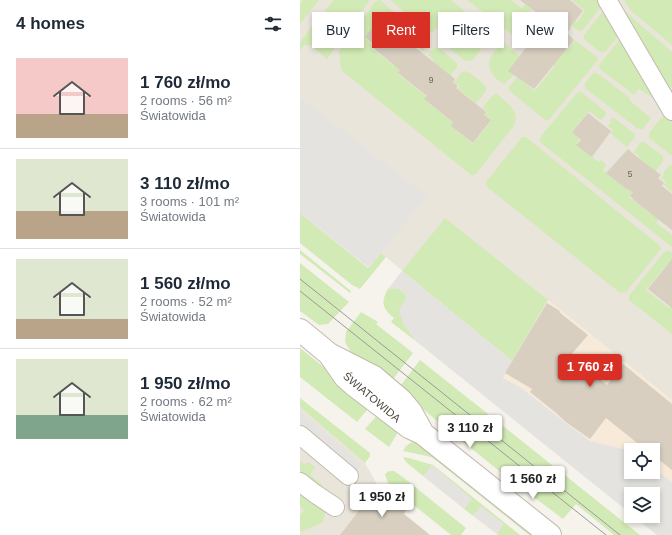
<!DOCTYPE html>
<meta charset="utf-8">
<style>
body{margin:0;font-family:Helvetica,sans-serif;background:#f2f2f3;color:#1f2937;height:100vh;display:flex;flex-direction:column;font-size:15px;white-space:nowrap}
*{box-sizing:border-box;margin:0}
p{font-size:13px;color:#747a83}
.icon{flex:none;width:22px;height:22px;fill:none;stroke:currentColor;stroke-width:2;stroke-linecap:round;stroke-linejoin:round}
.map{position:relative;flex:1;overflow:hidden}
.details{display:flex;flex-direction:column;background:#fff;width:300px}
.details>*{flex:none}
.guide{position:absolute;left:12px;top:12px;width:300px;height:36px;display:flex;gap:8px}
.controls{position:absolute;left:324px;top:443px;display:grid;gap:8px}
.controls a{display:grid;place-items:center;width:36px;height:36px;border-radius:0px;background:#fff;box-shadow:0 2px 6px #0003;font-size:20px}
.price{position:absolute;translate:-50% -34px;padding:0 9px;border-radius:4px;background:#fff;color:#222;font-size:13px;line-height:26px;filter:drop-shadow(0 1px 2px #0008)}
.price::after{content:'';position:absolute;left:50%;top:24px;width:12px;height:9px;margin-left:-6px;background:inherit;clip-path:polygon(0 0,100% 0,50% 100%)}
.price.on{background:#d93025;color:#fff}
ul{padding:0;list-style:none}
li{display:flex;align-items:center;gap:12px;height:100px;padding:0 16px}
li+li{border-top:1px solid #e0e1e3}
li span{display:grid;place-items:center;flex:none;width:112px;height:80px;border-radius:0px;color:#555}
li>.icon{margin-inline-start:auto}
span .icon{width:48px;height:48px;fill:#fffc;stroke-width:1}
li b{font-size:17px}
h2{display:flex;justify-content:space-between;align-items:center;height:48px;padding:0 16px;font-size:17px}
.tag{padding:0 14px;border-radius:0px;background:#fff;box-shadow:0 2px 6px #0003;font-size:14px;line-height:36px}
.tag.on{background:#d93025;color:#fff}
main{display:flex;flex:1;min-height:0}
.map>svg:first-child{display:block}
.residential{fill:#eae5da}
.commercial{fill:#f7ead8}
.green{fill:#d2eab5}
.parking{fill:#e5e3e0}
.building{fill:#d8cfc1}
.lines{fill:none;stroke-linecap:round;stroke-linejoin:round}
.minor-casing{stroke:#c2bbae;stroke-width:20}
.tertiary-casing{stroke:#c2bbae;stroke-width:24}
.minor{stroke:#fff;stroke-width:18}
.tertiary{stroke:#fff;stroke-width:22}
.tram{stroke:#9a9a9a;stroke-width:1}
.labels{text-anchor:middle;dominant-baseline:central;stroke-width:3;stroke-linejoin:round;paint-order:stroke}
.number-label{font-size:9px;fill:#6e675b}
.street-label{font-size:11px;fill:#4b4439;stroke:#fff}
</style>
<main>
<section class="details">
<h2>4 homes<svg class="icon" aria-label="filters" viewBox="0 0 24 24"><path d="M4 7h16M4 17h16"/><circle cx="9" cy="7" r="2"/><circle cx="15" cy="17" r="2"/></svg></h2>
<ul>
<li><span style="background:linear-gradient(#f6c9c9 70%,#b9a48a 0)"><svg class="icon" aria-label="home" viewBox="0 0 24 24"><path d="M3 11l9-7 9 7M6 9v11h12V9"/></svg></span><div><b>1 760 zł/mo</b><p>2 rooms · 56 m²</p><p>Światowida</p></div></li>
<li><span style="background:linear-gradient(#dfe7d0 65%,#b9a48a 0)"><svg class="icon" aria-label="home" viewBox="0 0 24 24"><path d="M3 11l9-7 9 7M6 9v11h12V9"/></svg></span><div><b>3 110 zł/mo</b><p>3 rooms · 101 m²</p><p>Światowida</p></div></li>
<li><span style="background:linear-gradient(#dfe7d0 75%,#b9a48a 0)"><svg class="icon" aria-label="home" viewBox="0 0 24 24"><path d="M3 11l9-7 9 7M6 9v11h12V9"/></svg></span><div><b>1 560 zł/mo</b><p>2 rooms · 52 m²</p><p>Światowida</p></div></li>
<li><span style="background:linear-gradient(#dfe7d0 70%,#7fa58c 0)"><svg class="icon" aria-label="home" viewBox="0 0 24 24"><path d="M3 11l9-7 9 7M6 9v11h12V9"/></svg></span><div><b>1 950 zł/mo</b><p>2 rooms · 62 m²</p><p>Światowida</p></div></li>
</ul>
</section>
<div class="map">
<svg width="372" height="535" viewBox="0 0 372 535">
<rect width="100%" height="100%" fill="#f6f3ec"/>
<path class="residential" d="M0,0H372V400L248,300L212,361L81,253L0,213Z
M0,407L65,463L78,486L104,514L130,535H0Z"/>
<path class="commercial" d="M248,300L372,400V482L353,468V450H331V451L290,441L220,387L203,378Z"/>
<path class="green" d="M3,0H19L0,24V4Z
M34,0H70L48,30L44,31L26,17L25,14L26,9Z
M80,0L99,16L100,20L96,25L83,15L65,38L73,45L71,48L93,65L95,63L102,68L98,74L127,97L125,100L154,123L152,127L173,144L191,121L184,115L187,112L182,108L194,94H197C207,103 222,112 213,127L175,175H171L41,70L39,51L75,2Z
M90,0H151L183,26C190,40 181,49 173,60L165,61L140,41L139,36L142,33L136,28L133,32H128Z
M167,0H211L222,8L226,3L232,8L230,11L239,17L241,15L250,23L232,46L230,44L226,48L212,38L213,35Z
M272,0H300L301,7L283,30L278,31L271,25L274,20L277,22L285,11Z
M324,0H372V45L330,10Z
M321,8L372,52V88L366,85Z
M303,11L318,31L317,37L305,52H300L284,39V35Z
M20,19L24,20L42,34L43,37L27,59L11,45H4L0,51V42L17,20Z
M106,24H110L127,38L128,44L123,51L104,36L107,33L102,29Z
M275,40L298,58L297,61L249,120H245L211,92L208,88L217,77L235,91L254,67L252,65L263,51L265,53Z
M319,40H324L362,104V107L359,110L358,108L359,106L358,105L359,102L339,89L334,95L300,69L299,65Z
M202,44H205L220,56L214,75L204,84C194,79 185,68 191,57C193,52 199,48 202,44Z
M137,47L139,48L157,63V68L149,77L131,63L134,60L128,55L134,48Z
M165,71C170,73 188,84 186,90C185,94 179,99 176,103L158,89L160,86L154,82L162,72Z
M293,73H297L330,98L329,100L351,118L343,129H338L285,88V83Z
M281,92L306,112V115L301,120L289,111L272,131L280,138L276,144L299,162L301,160L306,165L303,170L325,188L334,191L329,197L351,214L360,217L356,223L372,235V247L241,143L240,140L241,136L277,93Z
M366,115H368L372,122V156L349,138V133L362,117Z
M312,118H314L335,134L334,138L327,147L310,133L313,130L308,126L311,122L310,121Z
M222,137H226L360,246L361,249L326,292L322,293L319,292L186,186V182Z
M344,142L363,156V161L354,173L337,159L339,156L334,152L340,143Z
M372,165V192L364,185L366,182L361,178L364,174L363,173L369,166Z
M0,213L68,268L81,253L86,257L60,289L52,285L0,243Z
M145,218L248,300L212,361L102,271Z
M0,250L51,291L50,293L0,254Z
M369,251L372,253V272L365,267L346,290L369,308L372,305V334L329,300V296L364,252Z
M0,263L49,302L28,324L19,325L0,311Z
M88,289H100L105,294L107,299L103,323L117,342L91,322L94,318C83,309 80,303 88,289Z
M61,312L78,322L76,324L113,353L90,383L50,351L45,342L46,332Z
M0,348L71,405L57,422L0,377Z
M120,360L340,535H314L276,504L263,519L198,470L98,389Z
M0,398L70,453V456L65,463L0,407Z
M80,412L97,428V434L89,447L65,429Z
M112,442H116L196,506L231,535H229L137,461L131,457L103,451L106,446Z
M103,457L109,458L133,465L220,535H198L197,534L203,524L181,507L173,516L164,509L171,499L133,466L123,476L106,462Z
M0,461L5,465L8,462L15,467L10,475L23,485L18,491L0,476Z
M89,471H94L104,478L166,528L161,535H151L94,489L88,483L85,474Z
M0,487L25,506L26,512L22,523L0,532V516L4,510L0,506Z"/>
<path class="parking" d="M0,97L127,196L69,268L0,213Z
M102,271L212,361L203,378L220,387L290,441L331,451V472H353V468L372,482V535H357L333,516H353V494H331V514L117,342L103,323L99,309L106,299L105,294L100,289H88Z
M0,411L62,464L55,473L0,425Z
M132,465L172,499L164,509L123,476Z
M181,507L204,524L197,534L173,516Z"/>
<path class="building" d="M220,0H270L283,11L270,27L271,28L267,33L274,40L234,89L208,71L228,45L231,47L250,23Z
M82,16L104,34L102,37L155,79L153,82L158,86L156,88L186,112L184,115L191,120L173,143L151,126L153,122L124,99L127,96L98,73L100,70L71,46L73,44L65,37Z
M288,113L311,131L292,157L276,145L281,140L272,132Z
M328,149L337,157L361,175L358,178L364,183L362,186L372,194V230L336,202L330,196L333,192L325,188L306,173Z
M372,259V308L348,289Z
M247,303L260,311L259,312L288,335L270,356L307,385L323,364L372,404V470L353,455V450H346L306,418L290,439L266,422L255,412L230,392L232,389L205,373Z
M78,486L107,509L104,514L130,535H40Z"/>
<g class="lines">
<g class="minor-casing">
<path id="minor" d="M307,0L372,111
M0,435L49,476
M0,482L14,493L35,507"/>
</g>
<g class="tertiary-casing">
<path id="tertiary" d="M0,330L29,354L74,377L101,400L111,412L121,430
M29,354L45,377L54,385L109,427L122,433L250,535"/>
</g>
<use href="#minor" class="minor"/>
<use href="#tertiary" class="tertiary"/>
<path class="tram" d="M0,279L320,535
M0,291L306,535"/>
</g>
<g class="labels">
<g class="number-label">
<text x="131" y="80">9</text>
<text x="330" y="174">5</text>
</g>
<g class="street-label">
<text transform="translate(72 397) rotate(40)">ŚWIATOWIDA</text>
</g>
</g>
</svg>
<div class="controls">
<a><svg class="icon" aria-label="locate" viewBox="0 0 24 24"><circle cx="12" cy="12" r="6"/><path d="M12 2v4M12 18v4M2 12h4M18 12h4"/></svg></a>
<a><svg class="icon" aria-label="layers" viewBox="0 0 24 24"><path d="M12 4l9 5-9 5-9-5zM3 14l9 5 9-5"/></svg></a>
</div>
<b class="price on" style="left:290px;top:388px">1 760 zł</b>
<b class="price" style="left:170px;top:449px">3 110 zł</b>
<b class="price" style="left:233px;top:500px">1 560 zł</b>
<b class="price" style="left:82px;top:518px">1 950 zł</b>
<div class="guide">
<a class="tag">Buy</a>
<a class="tag on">Rent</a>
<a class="tag">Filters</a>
<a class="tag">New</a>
</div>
</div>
</main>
